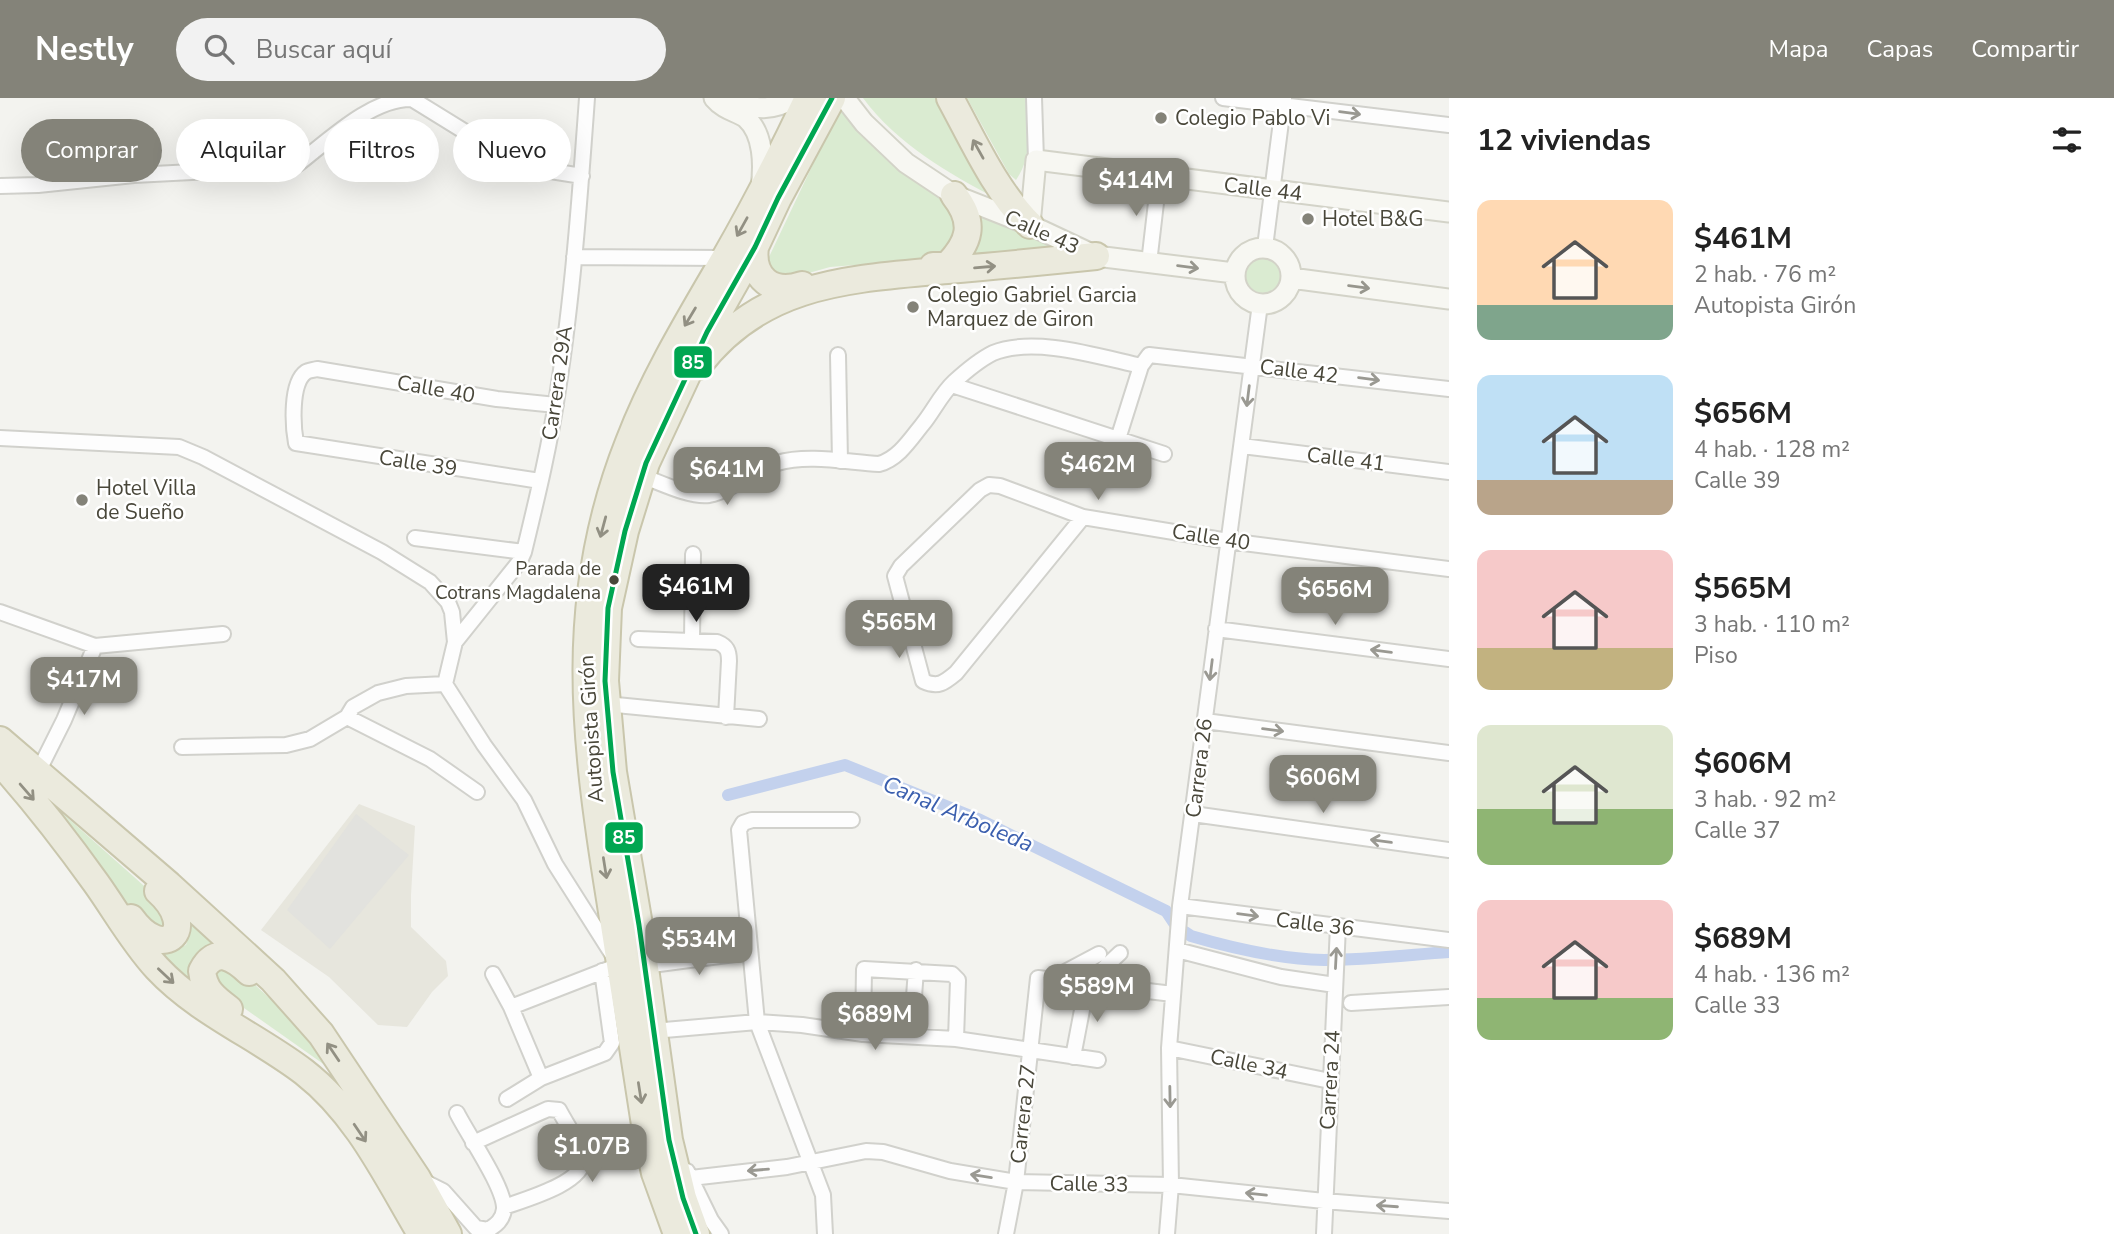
<!DOCTYPE html>
<html lang="es">
<meta charset="utf-8">
<style>
body{margin:0;font-family:"Nunito Sans",sans-serif;background:#f2f2f2;color:#222;height:100vh;display:flex;flex-direction:column;font-size:26px;white-space:nowrap}
*{box-sizing:border-box;margin:0}
p{font-size:23px;color:#767676}
.icon{flex:none;width:38px;height:38px;fill:none;stroke:currentColor;stroke-width:2;stroke-linecap:round;stroke-linejoin:round}
.map{position:relative;flex:1;overflow:hidden}
.sheet{display:flex;flex-direction:column;background:#fff;width:665px}
.sheet>*{flex:none}
.guide{position:absolute;left:21px;top:21px;width:665px;height:63px;display:flex;gap:14px}
.price{position:absolute;translate:-50% -60px;padding:0 16px;border-radius:14px;background:#848379;color:#fff;font-size:23px;line-height:46px;filter:drop-shadow(0 2px 4px #0008)}
.price::after{content:'';position:absolute;left:50%;top:42px;width:21px;height:16px;margin-left:-10px;background:inherit;clip-path:polygon(0 0,100% 0,50% 100%)}
.price.selected{background:#222;color:#fff}
ul{padding:0;list-style:none}
li{display:flex;align-items:center;gap:21px;height:175px;padding:0 28px}
li span{display:grid;place-items:center;flex:none;width:196px;height:140px;border-radius:14px;color:#555}
li>.icon{margin-inline-start:auto}
span .icon{width:84px;height:84px;fill:#fffc;stroke-width:1}
li b{font-size:30px}
h2{display:flex;justify-content:space-between;align-items:center;height:84px;padding:0 28px;font-size:30px}
.pill{padding:0 24px;border-radius:32px;background:#fff;box-shadow:0 7px 28px #0002;font-size:24px;line-height:63px}
.pill.selected{background:#848379;color:#fff}
header{display:flex;align-items:center;gap:42px;box-sizing:border-box;height:98px;padding:0 35px;background:#848379;color:#fff}
header strong{font-size:33px}
nav{display:flex;gap:38px;margin-inline-start:auto;font-size:24px}
.search{width:490px;height:63px;background:#f2f2f2;display:flex;align-items:center;gap:18px;box-sizing:border-box;padding:0 24px;border-radius:38px;color:#767676;font-size:26px}
main{display:flex;flex:1;min-height:0}
.map>svg:first-child{display:block}
.residential{fill:#e7e6dd}
.green{fill:#daebd1}
.parking{fill:#e2e2de}
.lines{fill:none;stroke-linecap:round;stroke-linejoin:round}
.canal{stroke:#c3d1ed;stroke-width:12}
.street-casing{stroke:#d1d1cc;stroke-width:18}
.secondary-casing{stroke:#d3d3c8;stroke-width:23}
.highway-casing{stroke:#c9c6ac;stroke-width:30}
.street{stroke:#fdfdfd;stroke-width:14}
.secondary{stroke:#f7f7f2;stroke-width:19}
.highway{stroke:#ebeadd;stroke-width:26}
.bus-1-casing{stroke:#fff;stroke-width:10}
.bus-1{stroke:#00a651;stroke-width:5}
.oneway{stroke:#9a9992}
.oneway2{stroke:#929083}
.oneway3{stroke:#97968d}
.poi-dot{fill:#848379;stroke:#fff;stroke-width:2.5}
.bus-dot{fill:#49473a;stroke:#fff;stroke-width:2.5}
.labels{text-anchor:middle;dominant-baseline:central;stroke-width:5;stroke-linejoin:round;paint-order:stroke}
.bus-label{font-size:19px;fill:#49473a;stroke:#fff;text-anchor:end}
.poi-label{font-size:21px;fill:#49473a;stroke:#fff;text-anchor:start}
.street-label{font-size:21px;fill:#49473a;stroke:#fff}
.water-label{font-size:23px;font-style:italic;fill:#3b5fae;stroke:#fff}
.line-badge{stroke:#fff;stroke-width:2.5}
.badge-label{font-size:19px;text-anchor:middle;font-weight:bold;fill:#fff}
</style>
<header>
<strong>Nestly</strong>
<div class="search"><svg class="icon" aria-label="search" viewBox="0 0 24 24"><circle cx="10" cy="10" r="6"/><path d="M15 15l6 6"/></svg>Buscar aquí</div>
<nav><a>Mapa</a><a>Capas</a><a>Compartir</a></nav>
</header>
<main>
<div class="map">
<svg width="1449" height="1136" viewBox="0 0 1449 1136">
<rect width="100%" height="100%" fill="#f3f3ef"/>
<path class="residential" d="M359,706L415,728L411,797V829L446,863L448,878L432,894L407,929L378,927L329,879L261,832Z"/>
<path class="green" d="M863,0H937L997,101C948,75 897,46 863,0Z
M967,0H1027C1028,28 1033,59 1016,82L1009,76Z
M842,5C856,22 870,44 887,59C910,81 943,96 962,121L943,157L906,163L830,169L784,182L771,172L769,159Z
M975,110L1068,155L970,158Z
M1241 176a22 22 0 1 1 44 0a22 22 0 1 1-44 0Z
M52,706L170,811L167,836L137,819Z
M180,807L217,848L204,900L143,845L166,854L186,847L190,833Z
M231,865L322,948L329,970L220,893L212,879L218,866Z"/>
<path class="parking" d="M356,716L409,757L330,851L287,812Z"/>
<g class="lines">
<path class="canal" d="M728,697L845,667L978,721L1166,813L1174,825
M1185,834L1191,838C1235,851 1279,861 1324,862C1366,862 1408,857 1449,854"/>
<g class="street-casing">
<path id="street" d="M1034,0L1036,62
M1223,0L1449,27
M0,88L38,87L134,77L290,69L298,66C329,42 372,0 412,1L501,56L538,71L582,78
M1265,149L1284,0
M574,159L724,160
M1149,165L1159,79
M838,257L840,363
M952,287L1164,356
M0,340L179,349L203,359L382,454L430,484L448,504L452,514L455,544L445,586L484,647L524,702L555,766L619,867L511,909
M1118,341L1141,268L1149,257L1449,291
M1242,348L1449,374
M642,378C659,384 691,400 709,397C733,392 753,372 777,365C808,356 846,364 879,366C898,361 910,342 922,327C933,314 941,296 954,284C966,273 979,262 993,255C1034,238 1100,259 1141,268
M540,383L296,345C293,329 290,285 306,274C309,272 314,272 317,271L497,301L556,307
M1083,419L956,575C944,585 938,590 923,583L895,478L901,468L980,392L989,387L1000,388L1083,419L1228,443L1449,471
M415,440L524,454
M0,514L95,548L223,536
M1216,531L1449,561
M638,541L717,544C727,548 729,553 729,563L726,619
M692,543L693,456
M455,544L520,463L524,454C537,400 550,347 558,292C573,196 580,97 587,0
M606,606L759,621
M347,619L430,661L477,694
M1205,623L1449,655
M182,649L286,647L310,641L347,619L353,609L378,595L406,588L445,586
M38,674L64,622L95,548
M1193,716L1449,752
M1180,808L1449,842
M1177,852L1281,879L1335,887
M644,868L750,854
M493,876L511,909L541,980
M1052,881L1099,856
M1351,905L1449,899
M653,933L757,924L802,927L863,936L956,941L1098,962
M863,936L864,871L952,876L958,882L956,941
M911,938L916,872
M1169,950L1330,983
M1073,959L1087,886L1120,855
M507,1001L541,980L605,955L612,945L602,873
M473,1045L539,1015L548,1011L559,1012C565,1024 582,1048 583,1060C586,1085 523,1102 504,1109
M687,1073L711,1122L721,1136
M691,1080L787,1069L866,1053L883,1054L950,1073L1016,1084L1171,1087L1324,1103L1449,1113
M421,1082L443,1093L476,1130L488,1132C496,1127 503,1122 504,1111C505,1090 468,1037 457,1015
M825,1136L823,1097L757,924L739,732L743,725L752,722H852
M1006,1136L1016,1084L1038,880L1173,896
M1167,1136L1171,1087L1169,950L1180,808L1260,206
M1324,1136L1338,828"/>
</g>
<g class="secondary-casing">
<path id="secondary" d="M714,0C725,13 737,13 746,20C764,36 764,68 761,89
M846,2L864,25L906,65L954,97L1030,127L1096,158L1234,175
M732,3C755,12 773,13 794,0
M1030,127L1036,62L1449,114
M1235 178a28 28 0 1 1 56 0a28 28 0 1 1-56 0Z
M1291,180L1449,201"/>
</g>
<g class="highway-casing">
<path id="highway" d="M950,0C974,44 995,92 1030,127
M755,149C751,180 772,197 802,187
M933,168H947C970,144 976,125 954,97
M698,268C762,183 852,181 947,172C997,168 1047,163 1096,158
M0,642L169,787L273,882L321,936L417,1080L448,1136
M0,664C34,702 66,743 96,785C116,813 133,844 157,870C198,914 257,938 304,974C358,1016 387,1079 421,1136
M131,820C164,866 200,831 158,793
M229,911C214,900 204,892 202,873C215,848 233,859 249,874
M677,1136L655,1075L646,1033C634,956 622,879 610,801C584,640 567,500 629,344C654,279 690,220 725,160C755,108 782,55 808,0
M696,1136L683,1100L669,1042L639,827L613,674L605,583L608,510L625,433L646,365L707,234L755,149L778,100L832,0"/>
</g>
<use href="#street" class="street"/>
<use href="#secondary" class="secondary"/>
<use href="#highway" class="highway"/>
<g class="bus-1-casing">
<path id="bus-1" d="M696,1136L683,1100L669,1042L639,827L613,674L605,583L608,510L625,433L646,365L707,234L755,149L778,100L832,0"/>
</g>
<use href="#bus-1" class="bus-1"/>
</g>
<defs><path id="oneway-shaft" d="M-6 0H5M1.5-3L5.5 0L1.5 3" fill="none" stroke-width="1.6" stroke-linecap="round" stroke-linejoin="round" transform="scale(1.75)"/></defs>
<g class="oneway">
<use href="#oneway-shaft" transform="translate(1350 15) rotate(7)"/>
<use href="#oneway-shaft" transform="translate(1369 281) rotate(7)"/>
<use href="#oneway-shaft" transform="translate(1248 298) rotate(97)"/>
<use href="#oneway-shaft" transform="translate(1381 553) rotate(-173)"/>
<use href="#oneway-shaft" transform="translate(1211 572) rotate(97)"/>
<use href="#oneway-shaft" transform="translate(1273 632) rotate(7)"/>
<use href="#oneway-shaft" transform="translate(1381 743) rotate(-172)"/>
<use href="#oneway-shaft" transform="translate(1248 817) rotate(7)"/>
<use href="#oneway-shaft" transform="translate(1336 860) rotate(-87)"/>
<use href="#oneway-shaft" transform="translate(1170 999) rotate(89)"/>
<use href="#oneway-shaft" transform="translate(758 1072) rotate(175)"/>
<use href="#oneway-shaft" transform="translate(981 1078) rotate(-171)"/>
<use href="#oneway-shaft" transform="translate(1256 1096) rotate(-174)"/>
<use href="#oneway-shaft" transform="translate(1387 1108) rotate(-176)"/>
</g>
<g class="oneway2">
<use href="#oneway-shaft" transform="translate(978 51) rotate(-119)"/>
<use href="#oneway-shaft" transform="translate(742 129) rotate(119)"/>
<use href="#oneway-shaft" transform="translate(985 169) rotate(-5)"/>
<use href="#oneway-shaft" transform="translate(690 219) rotate(121)"/>
<use href="#oneway-shaft" transform="translate(603 429) rotate(105)"/>
<use href="#oneway-shaft" transform="translate(27 694) rotate(49)"/>
<use href="#oneway-shaft" transform="translate(605 770) rotate(81)"/>
<use href="#oneway-shaft" transform="translate(166 878) rotate(43)"/>
<use href="#oneway-shaft" transform="translate(333 954) rotate(-124)"/>
<use href="#oneway-shaft" transform="translate(640 995) rotate(81)"/>
<use href="#oneway-shaft" transform="translate(360 1035) rotate(56)"/>
</g>
<g class="oneway3">
<use href="#oneway-shaft" transform="translate(1188 169) rotate(7)"/>
<use href="#oneway-shaft" transform="translate(1359 189) rotate(7)"/>
</g>
<g class="poi-dot">
<circle cx="1161" cy="20" r="7"/>
<circle cx="1308" cy="121" r="7"/>
<circle cx="913" cy="209" r="7"/>
<circle cx="82" cy="402" r="7"/>
</g>
<circle class="bus-dot" cx="614" cy="482" r="6"/>
<g class="labels">
<g class="bus-label">
<text x="601" y="471">Parada de<tspan x="601" dy="24">Cotrans Magdalena</tspan></text>
</g>
<g class="poi-label">
<text x="1175" y="20">Colegio Pablo Vi</text>
<text x="1322" y="121">Hotel B&amp;G</text>
<text x="927" y="197">Colegio Gabriel Garcia<tspan x="927" dy="24">Marquez de Giron</tspan></text>
<text x="96" y="390">Hotel Villa<tspan x="96" dy="24">de Sueño</tspan></text>
</g>
<g class="street-label">
<text transform="translate(1263 91) rotate(7)">Calle 44</text>
<text transform="translate(1042 134) rotate(24)">Calle 43</text>
<text transform="translate(1299 273) rotate(7)">Calle 42</text>
<text transform="translate(557 285) rotate(-82)">Carrera 29A</text>
<text transform="translate(436 291) rotate(10)">Calle 40</text>
<text transform="translate(1346 361) rotate(7)">Calle 41</text>
<text transform="translate(418 365) rotate(9)">Calle 39</text>
<text transform="translate(1211 439) rotate(9)">Calle 40</text>
<text transform="translate(591 631) rotate(-94)">Autopista Girón</text>
<text transform="translate(1199 670) rotate(-83)">Carrera 26</text>
<text transform="translate(1315 826) rotate(7)">Calle 36</text>
<text transform="translate(1249 966) rotate(12)">Calle 34</text>
<text transform="translate(1330 982) rotate(-87)">Carrera 24</text>
<text transform="translate(1023 1016) rotate(-84)">Carrera 27</text>
<text transform="translate(1089 1086) rotate(1)">Calle 33</text>
</g>
<g class="water-label">
<text transform="translate(958 716) rotate(23)">Canal Arboleda</text>
</g>
</g>
<g class="line-badge">
<rect x="673" y="247" width="40" height="34" rx="7" fill="#00a651"/>
<rect x="604" y="723" width="40" height="33" rx="7" fill="#00a651"/>
</g>
<g class="badge-label">
<text x="693" y="271">85</text>
<text x="624" y="746">85</text>
</g>
</svg>
<b class="price" style="left:1136px;top:120px">$414M</b>
<b class="price" style="left:1098px;top:404px">$462M</b>
<b class="price" style="left:727px;top:409px">$641M</b>
<b class="price selected" style="left:696px;top:526px">$461M</b>
<b class="price" style="left:1335px;top:529px">$656M</b>
<b class="price" style="left:899px;top:562px">$565M</b>
<b class="price" style="left:84px;top:619px">$417M</b>
<b class="price" style="left:1323px;top:717px">$606M</b>
<b class="price" style="left:699px;top:879px">$534M</b>
<b class="price" style="left:1097px;top:926px">$589M</b>
<b class="price" style="left:875px;top:954px">$689M</b>
<b class="price" style="left:592px;top:1086px">$1.07B</b>
<div class="guide">
<a class="pill selected">Comprar</a>
<a class="pill">Alquilar</a>
<a class="pill">Filtros</a>
<a class="pill">Nuevo</a>
</div>
</div>
<section class="sheet">
<h2>12 viviendas<svg class="icon" aria-label="filters" viewBox="0 0 24 24"><path d="M4 7h16M4 17h16"/><circle cx="9" cy="7" r="2"/><circle cx="15" cy="17" r="2"/></svg></h2>
<ul>
<li><span style="background:linear-gradient(#ffd9b3 75%,#7fa58c 0)"><svg class="icon" aria-label="home" viewBox="0 0 24 24"><path d="M3 11l9-7 9 7M6 9v11h12V9"/></svg></span><div><b>$461M</b><p>2 hab. · 76 m²</p><p>Autopista Girón</p></div></li>
<li><span style="background:linear-gradient(#bfe0f5 75%,#b9a48a 0)"><svg class="icon" aria-label="home" viewBox="0 0 24 24"><path d="M3 11l9-7 9 7M6 9v11h12V9"/></svg></span><div><b>$656M</b><p>4 hab. · 128 m²</p><p>Calle 39</p></div></li>
<li><span style="background:linear-gradient(#f6c9c9 70%,#c2b280 0)"><svg class="icon" aria-label="home" viewBox="0 0 24 24"><path d="M3 11l9-7 9 7M6 9v11h12V9"/></svg></span><div><b>$565M</b><p>3 hab. · 110 m²</p><p>Piso</p></div></li>
<li><span style="background:linear-gradient(#dfe7d0 60%,#8fb573 0)"><svg class="icon" aria-label="home" viewBox="0 0 24 24"><path d="M3 11l9-7 9 7M6 9v11h12V9"/></svg></span><div><b>$606M</b><p>3 hab. · 92 m²</p><p>Calle 37</p></div></li>
<li><span style="background:linear-gradient(#f6c9c9 70%,#8fb573 0)"><svg class="icon" aria-label="home" viewBox="0 0 24 24"><path d="M3 11l9-7 9 7M6 9v11h12V9"/></svg></span><div><b>$689M</b><p>4 hab. · 136 m²</p><p>Calle 33</p></div></li>
</ul>
</section>
</main>
